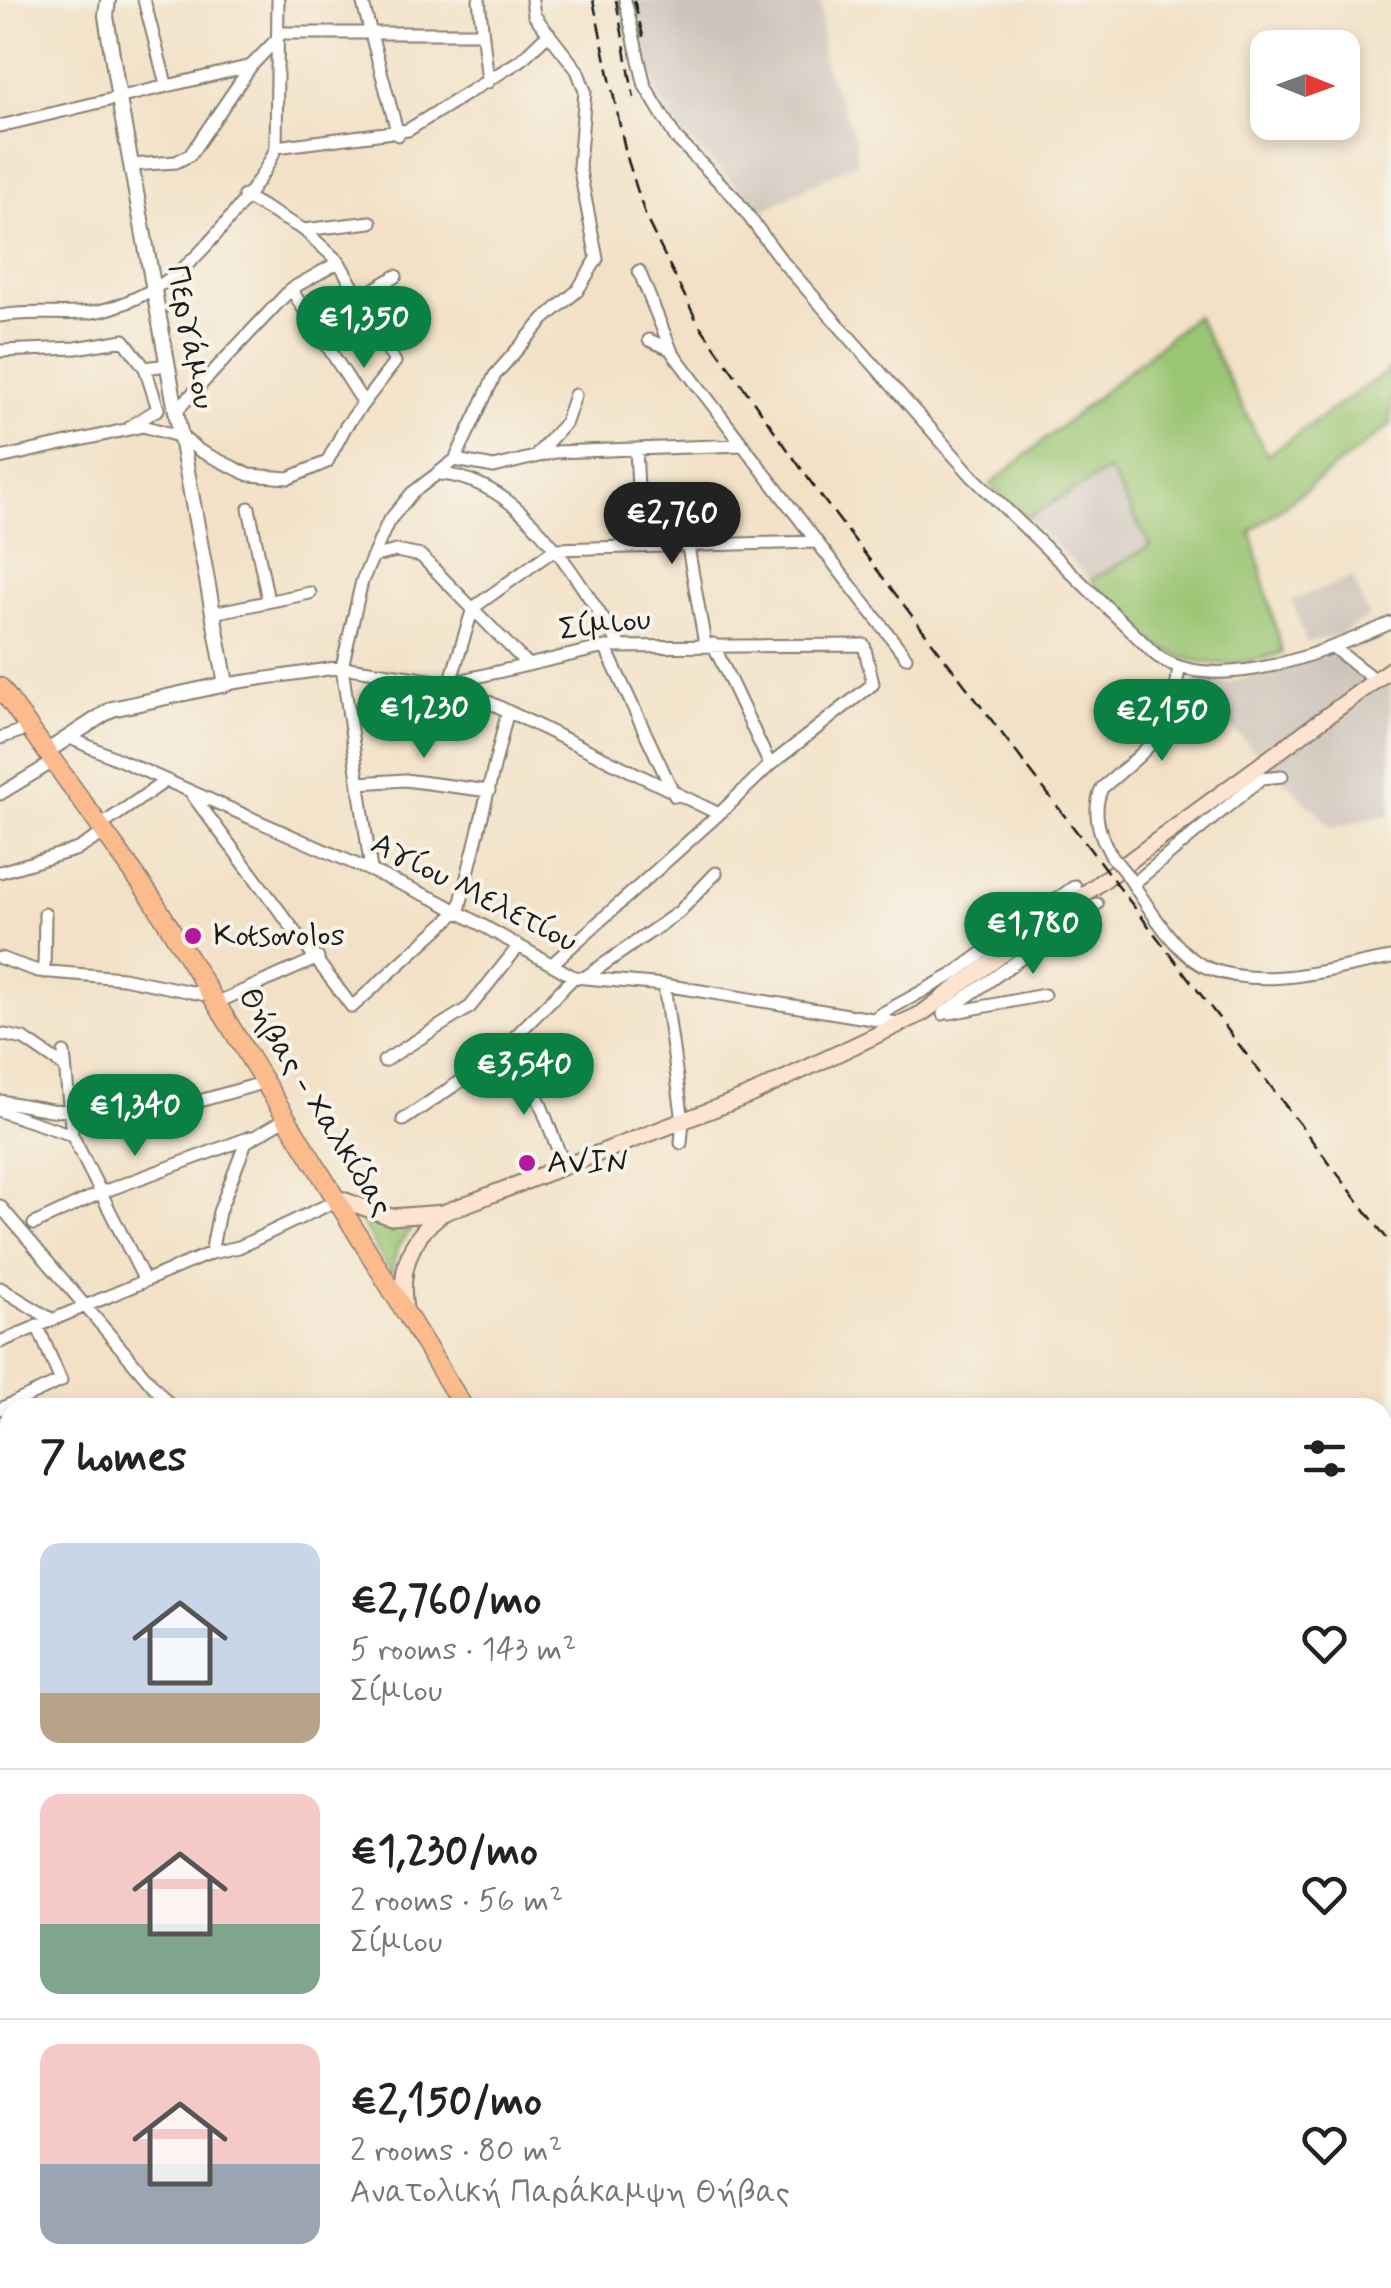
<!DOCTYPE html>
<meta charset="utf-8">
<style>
body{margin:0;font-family:Mynerve,sans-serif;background:#f6f6f6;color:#222;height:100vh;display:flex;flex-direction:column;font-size:38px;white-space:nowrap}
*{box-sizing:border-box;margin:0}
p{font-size:32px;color:#767676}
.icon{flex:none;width:55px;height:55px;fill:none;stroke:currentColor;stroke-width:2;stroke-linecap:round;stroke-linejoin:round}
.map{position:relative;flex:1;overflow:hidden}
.panel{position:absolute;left:0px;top:1398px;width:1392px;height:892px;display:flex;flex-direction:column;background:#fff;border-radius:30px 30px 0 0;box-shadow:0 5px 15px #0003}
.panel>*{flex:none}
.needle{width:65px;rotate:91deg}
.controls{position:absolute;left:1250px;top:30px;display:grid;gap:20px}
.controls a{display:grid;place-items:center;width:110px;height:110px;border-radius:20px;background:#fff;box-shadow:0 5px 15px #0003;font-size:50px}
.price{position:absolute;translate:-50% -85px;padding:0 22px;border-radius:35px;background:#0b8043;color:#fff;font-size:32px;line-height:65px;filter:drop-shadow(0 2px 5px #0008)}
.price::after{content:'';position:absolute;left:50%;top:60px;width:30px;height:22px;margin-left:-15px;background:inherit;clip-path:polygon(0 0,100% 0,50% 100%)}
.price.active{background:#222;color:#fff}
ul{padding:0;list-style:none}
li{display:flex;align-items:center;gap:30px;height:250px;padding:0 40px}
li+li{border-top:2px solid #e0e0e0}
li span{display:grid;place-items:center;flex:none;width:280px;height:200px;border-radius:20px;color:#555}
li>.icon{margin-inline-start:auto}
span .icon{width:120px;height:120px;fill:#fffc;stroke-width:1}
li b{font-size:42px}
h2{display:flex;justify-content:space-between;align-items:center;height:120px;padding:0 40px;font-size:42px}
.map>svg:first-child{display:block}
.industrial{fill:#cdc2b9}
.green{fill:#9ac572;stroke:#5b7047;stroke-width:2.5}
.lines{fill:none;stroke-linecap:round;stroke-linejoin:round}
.minor-casing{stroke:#877e71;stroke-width:15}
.tertiary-casing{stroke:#877e71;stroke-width:18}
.secondary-casing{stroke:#877e71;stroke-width:19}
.primary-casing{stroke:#877e71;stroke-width:21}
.minor{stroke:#fff;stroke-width:11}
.tertiary{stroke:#fff;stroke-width:14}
.secondary{stroke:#fde4d1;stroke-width:15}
.primary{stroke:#fbbb8c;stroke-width:18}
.rail{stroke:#1c1c1c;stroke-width:2.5;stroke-dasharray:15 8;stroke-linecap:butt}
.minor-bridge-casing{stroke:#877e71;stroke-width:15;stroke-linecap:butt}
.minor-bridge{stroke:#fff;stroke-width:11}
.poi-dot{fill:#b5179e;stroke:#f7f3e8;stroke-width:4}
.labels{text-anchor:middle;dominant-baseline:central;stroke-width:8;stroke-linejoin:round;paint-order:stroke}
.street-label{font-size:32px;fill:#1c1c1c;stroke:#f7f3e8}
.poi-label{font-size:32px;fill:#1c1c1c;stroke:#f7f3e8;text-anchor:start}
</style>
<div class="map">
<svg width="1391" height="2288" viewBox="0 0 1391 2288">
<rect width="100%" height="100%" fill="#f7f3e8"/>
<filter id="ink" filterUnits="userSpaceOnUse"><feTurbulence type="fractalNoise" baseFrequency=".01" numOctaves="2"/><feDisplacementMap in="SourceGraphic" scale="20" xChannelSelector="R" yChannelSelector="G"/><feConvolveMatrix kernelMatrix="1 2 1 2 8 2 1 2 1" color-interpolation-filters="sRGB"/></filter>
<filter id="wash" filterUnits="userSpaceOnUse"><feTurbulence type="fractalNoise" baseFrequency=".0048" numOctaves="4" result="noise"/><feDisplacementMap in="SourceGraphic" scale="40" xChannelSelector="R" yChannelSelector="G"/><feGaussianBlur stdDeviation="2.25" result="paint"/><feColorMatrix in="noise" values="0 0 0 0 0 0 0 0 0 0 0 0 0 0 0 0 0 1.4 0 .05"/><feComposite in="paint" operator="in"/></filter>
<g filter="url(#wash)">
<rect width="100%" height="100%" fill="#f2e1c6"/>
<path class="industrial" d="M632,0H821L823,60L855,137L856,162L758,213L744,192L679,132L659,100Z
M1109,470L1151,547L1091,580L1027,518Z
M1353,577L1368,618L1338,635L1306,642L1292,600Z
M1335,653L1373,691L1391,678V814L1332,828L1192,688L1201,677L1230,682Z"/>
<path class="green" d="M1196,315L1267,455L1391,369V425L1251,531L1282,653C1191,682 1147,650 1091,580L1150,546L1109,470L1027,518L990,485Z
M354,1209L417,1221L398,1246L391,1274Z"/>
</g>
<g filter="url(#ink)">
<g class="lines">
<g class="minor-casing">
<path id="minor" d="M144,0L166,84
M362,0L398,135
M479,0L488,82
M625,0L645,86L676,138L735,198L782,261L972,476L1157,656C1218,698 1332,649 1391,623
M278,33H482
M0,126L251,66L278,38
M276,147L278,0
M131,165L176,162L190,155L251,66
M304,230L371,222
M639,271L672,352L817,542
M291,289L363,402
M359,298L396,276
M0,316C31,310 61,316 92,312C119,309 155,290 176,274C205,252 265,180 276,147L408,130L521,60L549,33
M649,340L670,349
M0,351L76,348L124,340L145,368L167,365
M177,410L291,289L339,262
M131,426L158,409L145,368
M636,449L641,547
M538,453L566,422L575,395
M0,458L143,426L182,437L200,451L249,475L289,478L327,462L346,426L395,362L339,262L304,230L244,196
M455,460L494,467L555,452L742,445
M440,474C527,481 577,582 621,646
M249,508L268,600
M688,547L705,644
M372,557L396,551L421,556L528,665
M213,613L310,593
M713,644L770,765
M864,645L873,684L770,765L719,814L450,683L473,608L555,549L817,542L906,657
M605,647L675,796
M1334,648L1375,680
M226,684L342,667L450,683L605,647L864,645
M0,738L29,728
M70,738L439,901L574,977L664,985L903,1024
M359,783L405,780L489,791
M0,794L53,762
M193,796L352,1007L459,910L507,714
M99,827L164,782
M1113,858C1099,836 1091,812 1102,788C1151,746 1172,734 1179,667
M371,870L342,667L362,581L388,522L412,493L455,460L495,375L544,319L577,291L597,259L579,166L585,91L577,70L534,15L532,0
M0,872L78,849L104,833
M1127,875C1147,904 1174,954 1208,968C1265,991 1333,968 1391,958
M1133,884L1262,778L1282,776
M0,958L38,971L123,978L211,996
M552,964L719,814
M44,972L45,914
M584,978L679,912L716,873
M664,985L683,1121L681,1143
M218,1002L318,958
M950,1013L1044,995
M943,1014L1097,904
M879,1015L952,975L1075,886
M0,1034L24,1039L65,1067
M64,1053L72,1135L145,1281
M492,1060L539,1100L565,1168
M384,1061L470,1007L518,947
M0,1101L51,1110L147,1116L266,1082
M0,1111L72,1135
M403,1120L492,1060L574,977
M0,1206L172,1408
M34,1224L100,1193L251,1137
M211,1253L219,1212L246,1142L287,1118
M0,1288L51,1319
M0,1342L211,1253L239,1247L340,1199
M0,1409L61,1381L37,1325
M1382,1775L1391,1772
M1310,2280L1354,2288
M1377,2288L1391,2287"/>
</g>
<g class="tertiary-casing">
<path id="tertiary" d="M46,752L112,709L226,684L119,99L106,16L108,0"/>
</g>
<g class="secondary-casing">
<path id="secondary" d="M340,1199L391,1217L443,1213L750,1095L921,1014L1391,669
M405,1309C399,1271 409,1239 440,1215"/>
</g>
<g class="primary-casing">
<path id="primary" d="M0,687L153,900L464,1408
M1010,2280L1015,2288"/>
</g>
<use href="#minor" class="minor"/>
<use href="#tertiary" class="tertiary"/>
<use href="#secondary" class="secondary"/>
<use href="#primary" class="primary"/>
<path class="rail" d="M593,0L626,154L646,218L698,323L820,495L1391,1244
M616,0L634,98
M634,0L645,44"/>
<g class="minor-bridge-casing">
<path id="minor-bridge" d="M1113,858L1127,875"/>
</g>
<use href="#minor-bridge" class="minor-bridge"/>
</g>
</g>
<g class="poi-dot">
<circle cx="193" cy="936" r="10"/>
<circle cx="527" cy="1163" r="10"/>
</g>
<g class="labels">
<g class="street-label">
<text transform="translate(190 337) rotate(79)">Περγάμου</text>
<text transform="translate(605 625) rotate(-7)">Σίμιου</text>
<text transform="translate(474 893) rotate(27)">Αγίου Μελετίου</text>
<text transform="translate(315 1102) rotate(58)">Θήβας - Χαλκίδας</text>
</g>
<g class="poi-label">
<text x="213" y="936">Kotsovolos</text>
<text x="547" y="1163">AVIN</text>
</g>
</g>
</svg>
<div class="controls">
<a><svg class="needle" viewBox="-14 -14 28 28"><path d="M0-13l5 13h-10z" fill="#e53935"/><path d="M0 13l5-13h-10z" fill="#767676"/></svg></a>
</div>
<b class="price" style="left:364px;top:371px">€1,350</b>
<b class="price active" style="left:672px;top:567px">€2,760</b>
<b class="price" style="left:424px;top:761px">€1,230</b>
<b class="price" style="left:1162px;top:764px">€2,150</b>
<b class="price" style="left:1033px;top:977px">€1,780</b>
<b class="price" style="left:524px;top:1118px">€3,540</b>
<b class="price" style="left:135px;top:1159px">€1,340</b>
<section class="panel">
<h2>7 homes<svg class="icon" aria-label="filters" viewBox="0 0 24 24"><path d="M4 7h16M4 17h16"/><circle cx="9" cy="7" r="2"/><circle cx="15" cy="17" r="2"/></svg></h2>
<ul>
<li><span style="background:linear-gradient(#c9d6e8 75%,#b9a48a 0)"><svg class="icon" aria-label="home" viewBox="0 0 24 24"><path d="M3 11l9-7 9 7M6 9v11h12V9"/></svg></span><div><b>€2,760/mo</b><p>5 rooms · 143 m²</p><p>Σίμιου</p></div><svg class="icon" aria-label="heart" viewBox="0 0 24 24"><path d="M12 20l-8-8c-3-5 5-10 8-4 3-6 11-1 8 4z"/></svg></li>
<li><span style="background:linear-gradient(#f6c9c9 65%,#7fa58c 0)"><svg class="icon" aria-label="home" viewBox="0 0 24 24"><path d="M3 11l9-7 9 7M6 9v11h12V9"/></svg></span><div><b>€1,230/mo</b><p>2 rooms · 56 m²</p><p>Σίμιου</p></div><svg class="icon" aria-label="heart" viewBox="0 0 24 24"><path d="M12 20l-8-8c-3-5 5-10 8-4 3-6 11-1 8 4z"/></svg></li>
<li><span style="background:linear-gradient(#f6c9c9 60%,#9aa5b1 0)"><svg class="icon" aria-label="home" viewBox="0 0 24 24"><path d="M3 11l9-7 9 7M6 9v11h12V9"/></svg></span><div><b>€2,150/mo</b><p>2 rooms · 80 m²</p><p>Ανατολική Παράκαμψη Θήβας</p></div><svg class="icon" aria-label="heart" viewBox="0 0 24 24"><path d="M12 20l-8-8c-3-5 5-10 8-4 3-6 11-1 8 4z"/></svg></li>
</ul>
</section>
</div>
